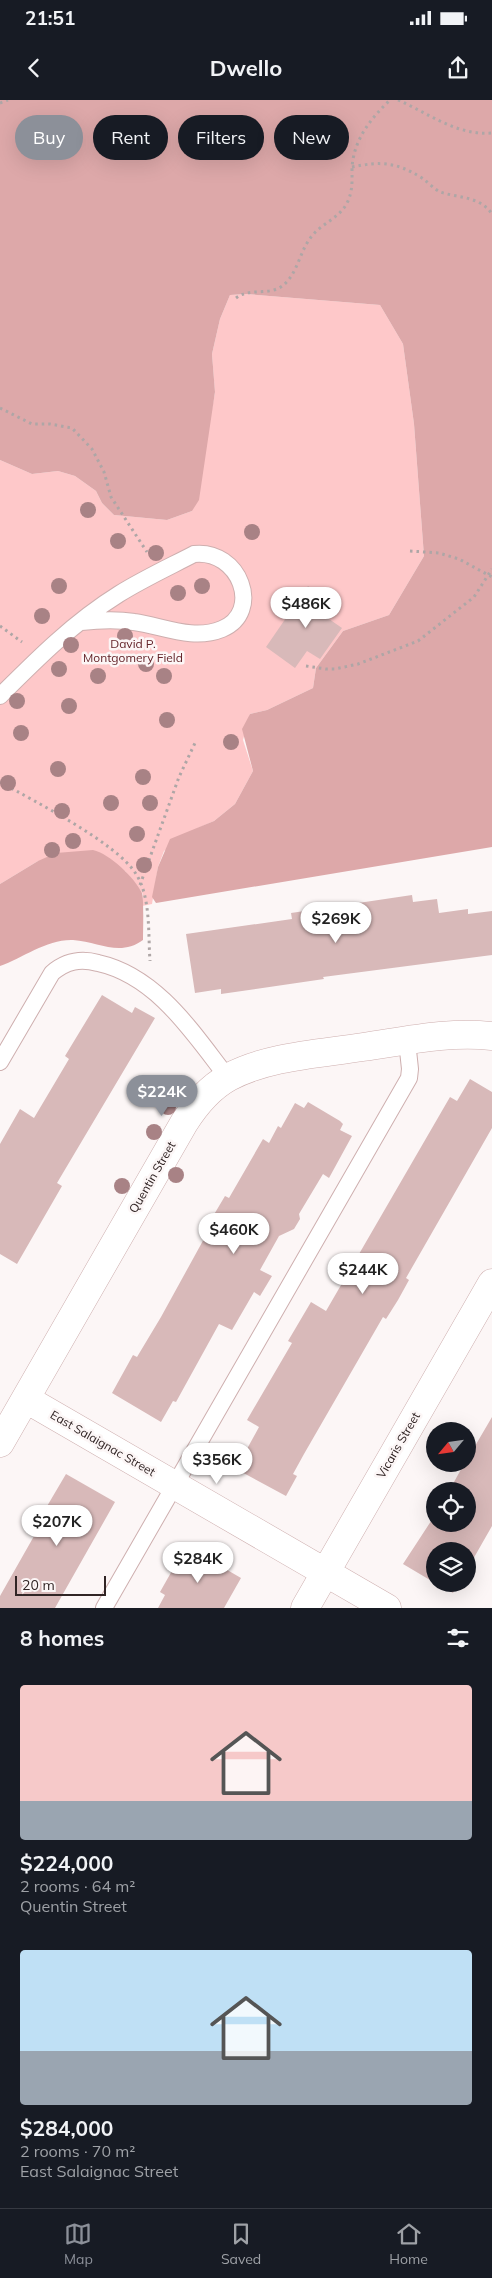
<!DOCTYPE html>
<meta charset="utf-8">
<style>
body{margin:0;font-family:Mulish,sans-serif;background:#242831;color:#f1f3f6;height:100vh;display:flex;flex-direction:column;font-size:19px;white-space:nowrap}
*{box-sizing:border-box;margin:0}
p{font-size:16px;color:#9ea1a6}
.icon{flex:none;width:28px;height:28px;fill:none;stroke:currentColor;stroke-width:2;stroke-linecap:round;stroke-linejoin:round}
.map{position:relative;height:1508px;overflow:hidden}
.details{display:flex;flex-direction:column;background:#171b24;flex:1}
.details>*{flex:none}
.guide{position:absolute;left:15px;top:15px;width:462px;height:45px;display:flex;gap:10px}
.needle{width:32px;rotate:241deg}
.fabs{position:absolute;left:426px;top:1322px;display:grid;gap:10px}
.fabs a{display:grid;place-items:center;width:50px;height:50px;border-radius:50%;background:#171b24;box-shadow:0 5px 20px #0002;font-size:25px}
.scale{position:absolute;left:15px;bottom:12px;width:91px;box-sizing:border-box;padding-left:5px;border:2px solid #312525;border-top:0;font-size:14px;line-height:18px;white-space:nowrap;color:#312525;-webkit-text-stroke:4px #fcf6f6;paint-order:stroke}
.price{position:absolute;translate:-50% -42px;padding:0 11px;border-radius:18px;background:#fff;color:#222;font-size:16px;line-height:32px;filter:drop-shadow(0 1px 2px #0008)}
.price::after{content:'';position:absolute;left:50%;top:30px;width:15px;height:11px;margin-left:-8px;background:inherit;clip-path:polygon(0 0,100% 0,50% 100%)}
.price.active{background:#8c9099;color:#fff}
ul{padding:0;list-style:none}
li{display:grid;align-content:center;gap:10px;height:265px;padding:0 20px}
li span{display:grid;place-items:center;height:155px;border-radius:5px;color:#555}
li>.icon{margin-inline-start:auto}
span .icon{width:90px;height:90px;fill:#fffc;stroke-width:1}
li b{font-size:21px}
h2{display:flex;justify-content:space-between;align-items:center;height:60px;padding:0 20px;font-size:21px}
.pill{padding:0 18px;border-radius:22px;background:#171b24;box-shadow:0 5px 20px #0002;font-size:18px;line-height:45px}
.pill.active{background:#8c9099;color:#fff}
.status{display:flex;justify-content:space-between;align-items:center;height:35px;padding:0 25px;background:#171b24;direction:ltr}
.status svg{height:14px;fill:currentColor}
header{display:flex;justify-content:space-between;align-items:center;height:65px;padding:0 20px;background:#171b24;font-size:22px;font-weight:700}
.menu{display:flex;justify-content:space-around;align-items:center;height:70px;border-top:1px solid #363941;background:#171b24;font-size:14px;color:#9ea1a6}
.menu a{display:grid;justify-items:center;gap:2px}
.menu .active{color:#8c9099}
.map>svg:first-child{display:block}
.green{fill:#fec8c9}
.forest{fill:#dda8a9}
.building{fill:#d8b9b9}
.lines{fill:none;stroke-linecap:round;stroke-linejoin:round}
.lane-casing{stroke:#ceafaf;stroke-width:18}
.street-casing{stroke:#ceafaf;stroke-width:29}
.path{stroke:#aea6a6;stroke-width:3;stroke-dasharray:2.5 4;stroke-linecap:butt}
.lane{stroke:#fff;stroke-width:16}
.street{stroke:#fff;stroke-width:28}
.tree{fill:#a88285}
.labels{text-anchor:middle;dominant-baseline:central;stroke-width:5;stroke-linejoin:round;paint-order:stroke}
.park-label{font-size:12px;fill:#632329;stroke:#fcf6f6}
.street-label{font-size:12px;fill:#312525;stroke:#fcf6f6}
</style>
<div class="status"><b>21:51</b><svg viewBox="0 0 49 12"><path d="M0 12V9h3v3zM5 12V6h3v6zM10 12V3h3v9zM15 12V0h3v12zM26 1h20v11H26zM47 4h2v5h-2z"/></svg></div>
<header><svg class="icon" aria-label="back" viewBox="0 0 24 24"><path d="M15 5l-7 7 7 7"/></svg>Dwello<svg class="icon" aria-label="share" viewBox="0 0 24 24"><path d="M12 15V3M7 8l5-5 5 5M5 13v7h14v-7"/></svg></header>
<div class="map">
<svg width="492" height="1508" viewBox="0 0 492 1508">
<rect width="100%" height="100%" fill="#fcf6f6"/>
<path class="green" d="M246,194L380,205L403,244L414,324L424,456L389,515L343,531L316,568L313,588L267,610L250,614L243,640L253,671L235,704L214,721L198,728L164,751L158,767L152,804L142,806L143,794L125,771L38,761L0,784V360L32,374L58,371L75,376L96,391L102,403L114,415L167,420L192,411L215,293L212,254L220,219L230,195Z"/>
<path class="forest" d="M0,0H492V747L156,803L152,797L158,767L170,739L214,721L235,704L253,671L242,629L250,614L267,610L313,588L316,568L343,531L389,515L424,456L414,324L403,244L380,205L246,194L230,195L220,219L212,254L215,292L199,400L192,411L167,420L114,415L102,403L96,391L75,376L58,371L32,374L0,360Z
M93,750C110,754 134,777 142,793C144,798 143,832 143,840C120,857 99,842 73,840C47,839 23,858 0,866V784L38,761L56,753Z"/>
<path class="building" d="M308,486L337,507L329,519L342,528L320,559L307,551L295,568L266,547Z
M412,795L413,802L437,799L439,813L468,809V814L492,811V855L323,877L324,879L221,894V889L195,893L186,834L292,819L291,813Z
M102,895L132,913L135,907L155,918L57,1083L62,1086L17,1164L0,1154V1044L20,1009L34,1018L69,959L65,956Z
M470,979L492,992V1028L406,1178L409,1180L398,1200L386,1219L383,1217L304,1354L293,1374L297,1376L286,1396L236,1369L259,1327L247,1320L292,1243L288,1241L311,1202L326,1211L450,997L457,1001Z
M308,1002L340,1021L343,1024L340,1030L352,1036L329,1078L323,1074L299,1114L300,1119L294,1129L279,1136L260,1170L272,1176L260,1196L254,1192L232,1230L219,1224L176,1302L173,1301L161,1322L112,1293L133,1255L137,1257L161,1217L205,1137L203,1133L225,1096L229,1098L263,1039L269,1043L278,1026L281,1028L295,1003L304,1008Z
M492,1317V1426L468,1468V1451H435V1483L403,1464L435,1415V1424H468V1391H449L464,1364H468V1358Z
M66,1374L115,1402L55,1508H0V1496L46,1415L43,1413Z
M186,1446L241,1478L224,1508H158L165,1495L160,1492Z
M437,1484H458L453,1493Z"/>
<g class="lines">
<g class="lane-casing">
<path id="lane" d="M0,596C37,559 74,522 119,494C143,479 169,467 194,454C240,449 263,512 222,529C193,541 163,526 134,522C116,519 99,520 81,522
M0,962L52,873C66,861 80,858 98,863C157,876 193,933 228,978
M104,1508L409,978L410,969L407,941"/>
</g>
<g class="street-casing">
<path id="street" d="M26,1299L387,1508
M0,1343L184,1023C196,1004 209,988 229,977C269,956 318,954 363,947C405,941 449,931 492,936
M305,1508L492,1183"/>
</g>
<path class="path" d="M398,0C428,13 457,36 492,33
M0,3L8,0
M352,67C381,61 396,62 422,78C428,82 434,89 440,92C458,98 480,96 492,114
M236,198C249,188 265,195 279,188C296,179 299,154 309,140C319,124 339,119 347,103C353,91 352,81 352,69C353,41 370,19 390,0
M0,308L32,324H50L72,328L92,349L104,372L111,397L147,452
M410,451L439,453L459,459L492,477
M0,526L22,542
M306,566L326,569H335L358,564L418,541L474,497L492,469
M0,682C34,701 117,743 136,774C151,797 148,834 150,861
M140,785L179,677L195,643"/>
<use href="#lane" class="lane"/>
<use href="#street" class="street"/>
</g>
<g class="tree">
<circle cx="88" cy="410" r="8"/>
<circle cx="252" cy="432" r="8"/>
<circle cx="118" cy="441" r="8"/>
<circle cx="156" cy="453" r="8"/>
<circle cx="59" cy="486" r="8"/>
<circle cx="202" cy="486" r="8"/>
<circle cx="178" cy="493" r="8"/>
<circle cx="42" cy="516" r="8"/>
<circle cx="125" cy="536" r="8"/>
<circle cx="71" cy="545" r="8"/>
<circle cx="146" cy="564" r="8"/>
<circle cx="59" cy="569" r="8"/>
<circle cx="98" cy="576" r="8"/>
<circle cx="164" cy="576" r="8"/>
<circle cx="17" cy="601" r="8"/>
<circle cx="69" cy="606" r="8"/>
<circle cx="167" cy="620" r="8"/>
<circle cx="21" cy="633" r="8"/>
<circle cx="231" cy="642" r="8"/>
<circle cx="58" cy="669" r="8"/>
<circle cx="143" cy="677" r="8"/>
<circle cx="8" cy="683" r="8"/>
<circle cx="111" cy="703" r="8"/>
<circle cx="150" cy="703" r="8"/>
<circle cx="62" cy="711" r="8"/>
<circle cx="137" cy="734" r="8"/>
<circle cx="73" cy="741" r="8"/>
<circle cx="52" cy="750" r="8"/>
<circle cx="144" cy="765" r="8"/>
<circle cx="168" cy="1007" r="8"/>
<circle cx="154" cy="1032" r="8"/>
<circle cx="176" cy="1075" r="8"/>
<circle cx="122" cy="1086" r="8"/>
</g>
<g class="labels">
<g class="park-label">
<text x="133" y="543">David P.<tspan x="133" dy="14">Montgomery Field</tspan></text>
</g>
<g class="street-label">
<text transform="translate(152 1077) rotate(-60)">Quentin Street</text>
<text transform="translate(103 1343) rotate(30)">East Salaignac Street</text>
<text transform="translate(398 1345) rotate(-60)">Vicaris Street</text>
</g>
</g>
</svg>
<div class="fabs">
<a><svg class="needle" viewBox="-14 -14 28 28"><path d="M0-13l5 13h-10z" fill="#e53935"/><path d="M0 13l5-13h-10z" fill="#9ea1a6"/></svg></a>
<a><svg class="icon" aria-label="locate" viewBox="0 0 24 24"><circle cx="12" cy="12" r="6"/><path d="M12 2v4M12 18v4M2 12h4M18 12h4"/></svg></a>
<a><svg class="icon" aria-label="layers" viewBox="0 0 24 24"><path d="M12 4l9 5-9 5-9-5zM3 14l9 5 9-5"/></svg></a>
</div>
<div class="scale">20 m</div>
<b class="price" style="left:306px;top:529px">$486K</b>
<b class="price" style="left:336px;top:844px">$269K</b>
<b class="price active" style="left:162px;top:1017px">$224K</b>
<b class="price" style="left:234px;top:1155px">$460K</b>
<b class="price" style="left:363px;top:1195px">$244K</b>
<b class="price" style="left:217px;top:1385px">$356K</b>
<b class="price" style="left:57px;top:1447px">$207K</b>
<b class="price" style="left:198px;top:1484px">$284K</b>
<div class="guide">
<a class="pill active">Buy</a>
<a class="pill">Rent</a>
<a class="pill">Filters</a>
<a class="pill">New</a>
</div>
</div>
<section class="details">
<h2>8 homes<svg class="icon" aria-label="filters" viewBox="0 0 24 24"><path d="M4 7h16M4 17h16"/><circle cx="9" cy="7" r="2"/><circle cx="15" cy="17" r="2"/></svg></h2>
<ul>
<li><span style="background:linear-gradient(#f6c9c9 75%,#9aa5b1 0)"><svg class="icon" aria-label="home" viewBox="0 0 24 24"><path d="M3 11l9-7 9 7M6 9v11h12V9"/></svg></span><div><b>$224,000</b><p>2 rooms · 64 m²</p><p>Quentin Street</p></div></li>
<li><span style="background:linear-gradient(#bfe0f5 65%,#9aa5b1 0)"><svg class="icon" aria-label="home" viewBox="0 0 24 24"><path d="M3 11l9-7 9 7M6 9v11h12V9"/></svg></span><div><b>$284,000</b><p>2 rooms · 70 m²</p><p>East Salaignac Street</p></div></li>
</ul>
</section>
<nav class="menu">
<a class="active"><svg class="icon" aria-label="map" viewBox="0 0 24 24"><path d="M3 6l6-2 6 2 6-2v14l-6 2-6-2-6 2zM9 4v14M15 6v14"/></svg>Map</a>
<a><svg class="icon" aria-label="saved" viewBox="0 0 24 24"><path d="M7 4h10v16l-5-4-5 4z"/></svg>Saved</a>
<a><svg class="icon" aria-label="home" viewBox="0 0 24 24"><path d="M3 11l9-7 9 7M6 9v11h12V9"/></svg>Home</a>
</nav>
